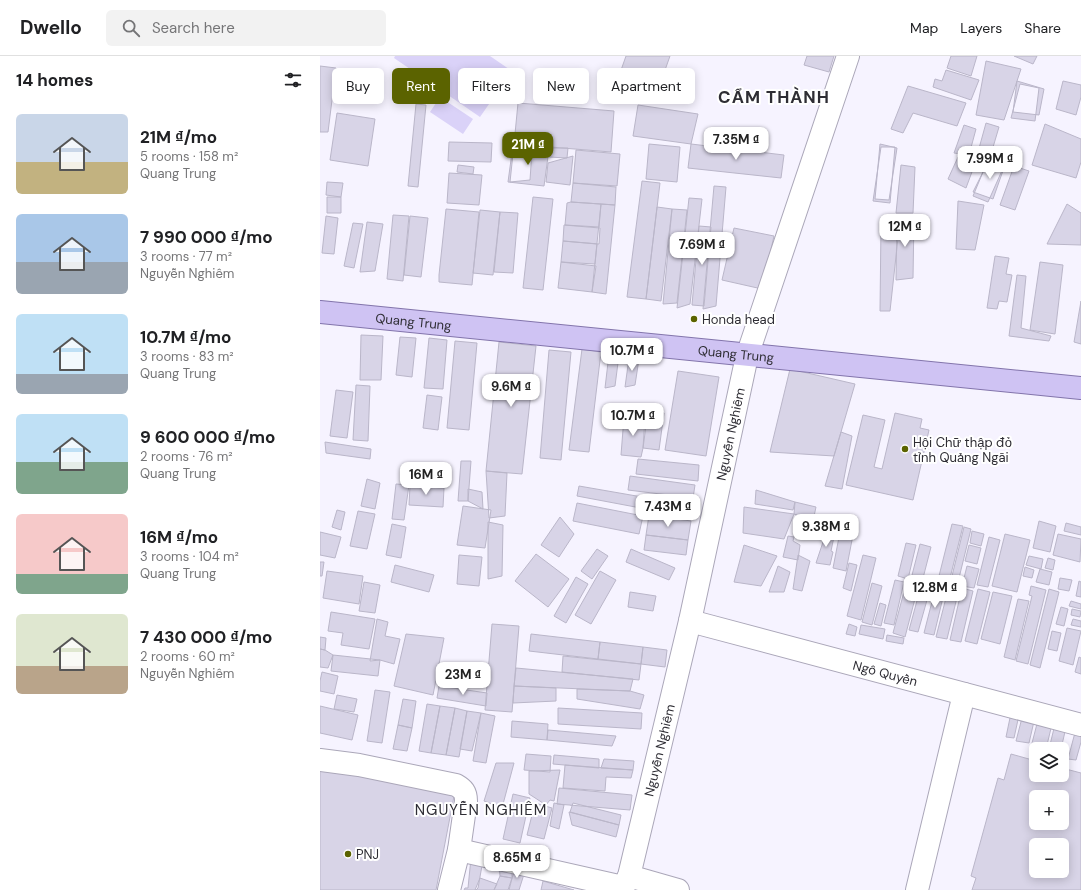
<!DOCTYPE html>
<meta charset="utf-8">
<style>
body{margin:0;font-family:"DM Sans",sans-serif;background:#f2f2f2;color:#202124;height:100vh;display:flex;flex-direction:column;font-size:15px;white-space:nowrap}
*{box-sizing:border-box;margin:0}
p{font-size:13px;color:#757577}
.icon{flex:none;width:22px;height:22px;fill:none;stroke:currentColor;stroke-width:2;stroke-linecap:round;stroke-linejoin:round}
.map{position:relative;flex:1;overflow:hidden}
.side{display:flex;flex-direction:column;background:#fff;width:320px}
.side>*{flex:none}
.top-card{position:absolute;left:12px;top:12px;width:380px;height:36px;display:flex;gap:8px}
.buttons{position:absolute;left:709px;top:686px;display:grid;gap:8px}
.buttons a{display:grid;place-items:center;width:40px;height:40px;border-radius:6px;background:#fff;box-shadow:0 2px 10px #0003;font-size:20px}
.price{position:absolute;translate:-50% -34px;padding:0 9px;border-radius:8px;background:#fff;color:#222;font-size:13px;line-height:26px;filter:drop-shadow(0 1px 2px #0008)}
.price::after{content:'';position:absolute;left:50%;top:24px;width:12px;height:9px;margin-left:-6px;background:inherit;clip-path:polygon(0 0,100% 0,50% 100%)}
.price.active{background:#5b6300;color:#fff}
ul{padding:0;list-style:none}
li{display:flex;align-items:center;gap:12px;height:100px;padding:0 16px}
li span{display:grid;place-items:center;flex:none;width:112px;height:80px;border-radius:6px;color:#555}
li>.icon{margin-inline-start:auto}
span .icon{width:48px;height:48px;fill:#fffc;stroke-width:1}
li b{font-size:17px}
h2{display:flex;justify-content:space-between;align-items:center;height:48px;padding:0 16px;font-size:17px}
.pill{padding:0 14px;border-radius:6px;background:#fff;box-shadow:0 2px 10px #0003;font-size:14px;line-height:36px}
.pill.active{background:#5b6300;color:#fff}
header{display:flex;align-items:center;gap:24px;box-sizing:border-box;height:56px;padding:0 20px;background:#fff;border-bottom:1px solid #e0e0e0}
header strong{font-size:19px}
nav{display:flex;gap:22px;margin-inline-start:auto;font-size:14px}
.search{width:280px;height:36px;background:#f2f2f2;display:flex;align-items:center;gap:10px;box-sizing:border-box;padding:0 14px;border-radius:6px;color:#757577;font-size:15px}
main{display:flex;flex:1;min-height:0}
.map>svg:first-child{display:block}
.green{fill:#dad2f8}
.building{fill:#d8d4e7;stroke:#bab6c9;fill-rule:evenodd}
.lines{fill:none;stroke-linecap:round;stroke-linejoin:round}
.minor-casing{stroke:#aba7b9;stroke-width:24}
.major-casing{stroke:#8274ab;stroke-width:24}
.minor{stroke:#fff;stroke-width:22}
.major{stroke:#cfc3f3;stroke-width:22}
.poi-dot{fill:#5b6300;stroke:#fff;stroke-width:1.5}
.labels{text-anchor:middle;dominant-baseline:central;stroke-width:4;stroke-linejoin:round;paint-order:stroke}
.poi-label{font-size:13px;fill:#2e2d34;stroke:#fff;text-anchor:start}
.street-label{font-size:13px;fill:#2e2d34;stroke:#fff}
.quarter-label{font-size:15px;letter-spacing:1px;fill:#2e2d34;stroke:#fff}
.district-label{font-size:17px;font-weight:bold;letter-spacing:1px;fill:#2e2d34;stroke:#fff}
</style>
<header>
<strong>Dwello</strong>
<div class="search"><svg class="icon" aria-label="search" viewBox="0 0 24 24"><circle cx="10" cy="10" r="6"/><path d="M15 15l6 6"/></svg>Search here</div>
<nav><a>Map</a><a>Layers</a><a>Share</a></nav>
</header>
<main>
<section class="side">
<h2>14 homes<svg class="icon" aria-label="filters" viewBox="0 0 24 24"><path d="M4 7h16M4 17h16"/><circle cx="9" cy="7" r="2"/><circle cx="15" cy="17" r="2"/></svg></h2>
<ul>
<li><span style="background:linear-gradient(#c9d6e8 60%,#c2b280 0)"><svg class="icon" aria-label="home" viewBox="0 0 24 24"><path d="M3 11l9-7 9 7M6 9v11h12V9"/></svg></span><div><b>21M ₫/mo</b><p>5 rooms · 158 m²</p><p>Quang Trung</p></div></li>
<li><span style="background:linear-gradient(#a9c7e8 60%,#9aa5b1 0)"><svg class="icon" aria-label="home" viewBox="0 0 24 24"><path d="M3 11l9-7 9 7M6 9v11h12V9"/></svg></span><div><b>7 990 000 ₫/mo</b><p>3 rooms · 77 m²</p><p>Nguyễn Nghiêm</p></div></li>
<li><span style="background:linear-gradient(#bfe0f5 75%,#9aa5b1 0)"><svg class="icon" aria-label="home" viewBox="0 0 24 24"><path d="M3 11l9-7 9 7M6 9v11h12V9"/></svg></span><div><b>10.7M ₫/mo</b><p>3 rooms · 83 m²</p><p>Quang Trung</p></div></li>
<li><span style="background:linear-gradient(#bfe0f5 60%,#7fa58c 0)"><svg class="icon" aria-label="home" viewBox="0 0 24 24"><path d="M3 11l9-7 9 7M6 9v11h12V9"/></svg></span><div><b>9 600 000 ₫/mo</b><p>2 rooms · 76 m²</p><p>Quang Trung</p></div></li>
<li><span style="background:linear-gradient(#f6c9c9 75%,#7fa58c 0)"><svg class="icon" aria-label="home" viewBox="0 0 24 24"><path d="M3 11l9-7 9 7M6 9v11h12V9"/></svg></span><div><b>16M ₫/mo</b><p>3 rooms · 104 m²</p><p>Quang Trung</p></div></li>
<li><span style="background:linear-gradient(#dfe7d0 65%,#b9a48a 0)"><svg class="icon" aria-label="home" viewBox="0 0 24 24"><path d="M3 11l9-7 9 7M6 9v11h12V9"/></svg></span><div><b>7 430 000 ₫/mo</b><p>2 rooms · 60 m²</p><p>Nguyễn Nghiêm</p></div></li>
</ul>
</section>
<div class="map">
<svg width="761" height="834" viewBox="0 0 761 834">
<rect width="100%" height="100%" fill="#f6f3ff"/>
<path class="green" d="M75,0H170L192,15L160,61L74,2Z
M120,41L153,63L143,78L110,56Z"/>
<path class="building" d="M306,0H350L339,31L300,17Z
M487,0H514L509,16L484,9Z
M631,0H657L651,20L627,12Z
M694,0H717L713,8Z
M666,5L701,13L684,64L656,59Z
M0,10L16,12L8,76H0Z
M626,14L659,24L651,44L613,31L615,23L622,25Z
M697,25L724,33L719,59L693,56Z
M743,25L761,29V41L756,59L736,53Z
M700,28L719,32L715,65L691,62Z
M588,30L646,47L637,70L593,57L583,77L571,73Z
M198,47L294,55L291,96L194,88Z
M96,48L106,49L98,131L88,130Z
M318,49L378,58L371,88L313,80Z
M17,57L55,63L48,110L10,104Z
M666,67L679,71L671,98L658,96Z
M725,68L761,83V106L756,122L712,109Z
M644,69L656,73L649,99L634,97Z
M129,86L172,87L171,106L128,105Z
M194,88L212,95L210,124L190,126Z
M329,88L360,91L357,126L326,123Z
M371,88L464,99L461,122L368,112Z
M560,88L577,92L569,144L555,143Z
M193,89L229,93L224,130L188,126Z
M561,91H575L570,147L553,145Z
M229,92H248L247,102L229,101Z
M256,94L300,98L297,130L253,127Z
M253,100L250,129L226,126L228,107Z
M638,101L656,105L646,132L628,123Z
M668,104L684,110L668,146L653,140Z
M668,106L685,109L673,143L653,136Z
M138,109L154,111L153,118L137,116Z
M581,109L595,111L593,157H576Z
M694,110L709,115L695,154L680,149Z
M129,117L162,119L159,149L127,147Z
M322,125L340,127L326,243L307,241Z
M7,126L23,127L21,141L6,139Z
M253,127L296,131L295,149L251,146Z
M394,130L406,131L396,250L383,253Z
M7,141H21V157H7Z
M213,141L233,143L223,234L203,232Z
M369,142L382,143L370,248L357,252Z
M638,145L664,149L655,194L636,193Z
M251,146L281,148L279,171L245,169L247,147Z
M281,148L295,149L286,238L272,236Z
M747,148L761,157V189L727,188Z
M337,151L352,153L341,245L326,243Z
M126,153L159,156L152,229L119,226V219Z
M352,153L367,154L357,247L343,248Z
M160,154L180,156L173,219L153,217Z
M180,156L198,157L193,217L174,216Z
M73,159L89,160L83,225L67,223Z
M6,160L18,162L14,198L2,197Z
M90,160L108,162L101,221L84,219Z
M577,161H594L593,222L576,224Z
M47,166L63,168L55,215L40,216Z
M33,167L43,168L34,212L24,210Z
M244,169L280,172L279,188L243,185Z
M561,169L579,173L570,255H560Z
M379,170L391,171L384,250L372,249Z
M414,172L454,180L442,233L402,224Z
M243,185L277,188L275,208L241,206Z
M675,200L689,202L686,218L692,219L687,246L679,245L677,253L667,252Z
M241,206L276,210L272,236L238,232Z
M720,206L743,209L735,278L710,274Z
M697,219L706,220L701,272L731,280L729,285L689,280Z
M761,245V288L754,286Z
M41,279L63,280L61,324H40Z
M80,281L96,282L92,321L76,319Z
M109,282L127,284L123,333L104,332Z
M135,285L157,287L149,374L127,372Z
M179,286L216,290L202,418L166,415Z
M262,293L281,296L269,396L249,394Z
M229,294L251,296L241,404L220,402Z
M289,298L299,299L295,330L285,332Z
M309,302L319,303L315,329L305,331Z
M470,313L535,328L514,400L450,396Z
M358,315L399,321L386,400L345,394Z
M36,329L50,330L48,385L33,384Z
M16,334L33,336L27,382L10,380Z
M107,339L122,341L118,374L103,372Z
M328,355L344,357L339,394L323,392Z
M575,357L602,363L600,372L609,374L593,444L526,429L543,359L565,364L554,411L562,413Z
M304,361L325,362L323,392L321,401L301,399Z
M521,376L532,380L522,433L505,430Z
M5,386L51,393L50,403L6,397Z
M318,403L379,409L378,425L316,418Z
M141,405H151L148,445H138Z
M91,409L126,412L124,429L89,426Z
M166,415L187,417L185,460L169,462Z
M310,420L375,429L373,442L308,434Z
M47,423L60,427L55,453L41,450Z
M76,428L89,429L84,464L72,463Z
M90,430L124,432L123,451L89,449Z
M259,430L328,442L326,453L257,440Z
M148,433L162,436L163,453L148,445Z
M436,434L475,446L473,454L435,448Z
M475,446L496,451L493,465L474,458Z
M257,447L323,460L319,478L253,465Z
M143,450L171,454L165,492L137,489Z
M424,451L474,458L464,483L423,477Z
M17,454L25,456L21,474L12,471Z
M38,455L55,458L47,493L30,490Z
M329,459L371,465L368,484L326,479Z
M240,461L254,478L239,501L221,489Z
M719,465L736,470L730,496L713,492Z
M168,466L183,469L182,520L168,523Z
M746,467L761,471V479L744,475Z
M72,468L86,471L81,502L66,499Z
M632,468L643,470L629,526L618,524Z
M644,471L651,473L639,522L632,520Z
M502,474L515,476L511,495L513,496L510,509L496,507L504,483Z
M652,475L664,478L661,490L650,487Z
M0,476L21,481L15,502L0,499Z
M520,476L533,479L526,515L513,512Z
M685,478L710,484L697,536L672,530Z
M738,478L761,483L760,506L733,499Z
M326,479L368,484L366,499L324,494Z
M468,480L474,481L473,485L480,489L478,504L463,501Z
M669,481L680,484L668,531L657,529Z
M586,487L596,489L588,523L578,520Z
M600,488L611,491L602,526L591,523Z
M424,489L457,500L441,530L414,526Z
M649,489L661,492L657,508L645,505Z
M277,493L288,500L272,523L261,515Z
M311,493L355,512L349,524L306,506Z
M216,498L249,523L228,551L195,525Z
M139,499L162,501L159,530L137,528Z
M478,499L490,505L482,535L473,533Z
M543,499L556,502L541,564L527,560Z
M709,500L723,503L721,513L706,509Z
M728,502L735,504L733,514L725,512Z
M0,506H4L2,520H0Z
M529,507L537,509L531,535L523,532Z
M75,509L114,519L109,536L71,526Z
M458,510L470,516L464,536H449Z
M647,510L659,513L654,532L642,530Z
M705,511L714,514L712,522L703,520Z
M720,513L732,516L729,529L716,526Z
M7,515L43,520L39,548L3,542Z
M280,515L296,524L271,568L255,559Z
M256,521L268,528L246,567L234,560Z
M740,522L752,524L749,535L738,533Z
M575,524L584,526L574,569L564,567Z
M759,525L761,526V541L756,540Z
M44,526L60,529L55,557L39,555Z
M617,526L626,529L614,579L604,577Z
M552,527L562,530L552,569L542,566Z
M629,530L639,533L627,583L616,581Z
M711,530L726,534L708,608L696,605L712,540L709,539Z
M585,532L597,535L585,581L573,577Z
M642,532L653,535L641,586L630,584Z
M658,533L670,536L657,588L645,585Z
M729,533L739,536L720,612L710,609Z
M310,536L336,540L333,555L308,551Z
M673,536L692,540L680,588L661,583Z
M598,541L607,544L598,576L589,574Z
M698,543L709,545L695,604L684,601Z
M751,545L761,548V553L749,550Z
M560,547L566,549L561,570L554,568Z
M741,551L748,553L744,570L736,568Z
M752,553L761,555L760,561L751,559Z
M11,556L55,563L49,593L21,589L23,577L8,575Z
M57,563L68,566L65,580L80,583L74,608L60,604L50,605Z
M753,563L761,565V571L751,569Z
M172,568L199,570L192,656L165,654Z
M529,568L537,571L535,580L526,578Z
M541,569L565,573L563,583L539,578Z
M747,572L761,575L753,609L739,605Z
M732,575L741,577L737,595L728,593Z
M86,578L124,582L113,639L74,630Z
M211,578L280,586L278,603L209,595Z
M567,579L584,582L583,588L566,585Z
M0,581L6,582L5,594L0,593Z
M280,586L323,591L321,608L278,603Z
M323,591L347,594L345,611L321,608Z
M0,593L5,594L13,599L8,612L0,611Z
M13,599L60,604L58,620L11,615Z
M243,600L321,608L319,624L242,616Z
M759,601L761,602V618L755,616Z
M196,612L313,623L310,635L194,630Z
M139,614L165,618L163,630L137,626Z
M2,616L18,620L14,638L0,635V625Z
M119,630L167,637L166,650L117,642Z
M194,630L236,632V645L193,647Z
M257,633L310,635L324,639L320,653L257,643Z
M55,634L70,636L62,687L47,685Z
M17,639L37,643L34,656L14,653Z
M83,643L96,645L92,672L78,669Z
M107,648L120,650L111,697L99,695Z
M0,650L38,659L32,684L0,677Z
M120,650L135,652L126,699L111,697Z
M135,652L147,655L139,701L126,699Z
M238,652L322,657L321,673L238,668Z
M147,655L161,657L152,695L140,693Z
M161,657L175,660L166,707L153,705Z
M691,657L699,659L694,682L686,681Z
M703,658L715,661L709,687L696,685Z
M719,660L733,664L726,693L711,691Z
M736,664L747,667L741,693H729Z
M192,665L228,668L227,684L191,681Z
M78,669L92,672L87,695L73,693Z
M757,669L761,670V686L756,704L748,703Z
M228,674L296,680L292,690L227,684Z
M206,698L231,700L230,716L204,714Z
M691,698L716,705V719H742V712L761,717V834H652L656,822L651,820L678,722L684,724ZM716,741H742V767H716ZM716,789H742V815H716Z
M234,699L279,703V712L233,708Z
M284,703L314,705L313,714L281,712Z
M176,707H194L182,752L164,745Z
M245,709L313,714L311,722L286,721L285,735L243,732Z
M0,710L135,735L116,834H0Z
M240,714L234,745L230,744L226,749L209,738V715Z
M239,732L312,739L310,754L237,748Z
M193,738L210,742L200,787L183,783Z
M215,747L232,752L224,783L207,779Z
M234,747L244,749L239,773L230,770Z
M253,747L301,759L299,769L250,756Z
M249,756L299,769L296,781L252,769Z
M151,802L163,804L158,832L156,834H144L145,832H148Z
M179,807L192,809V822L180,820Z
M195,811L205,815L199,834H189Z
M180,820L192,822L188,834H174Z
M160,822L177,828L174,834H155Z
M223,825L254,834H221Z"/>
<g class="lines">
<g class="minor-casing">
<g id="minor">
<path id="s1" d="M370,565L761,669"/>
<path d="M0,704L39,709L136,729C143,733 146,736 146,745L139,794L129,834"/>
<path d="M139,794L303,831"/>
<path d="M309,820L358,834"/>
<path id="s2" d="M302,834L309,820L370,565L427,300L528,0"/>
<path d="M597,834L644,638"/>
</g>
</g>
<g class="major-casing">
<g id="major">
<path id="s3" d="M0,256L761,332"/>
</g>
</g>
<use href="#minor" class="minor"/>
<use href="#major" class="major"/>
</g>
<g class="poi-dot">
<circle cx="374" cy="263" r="4"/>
<circle cx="585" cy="393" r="4"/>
<circle cx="28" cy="798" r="4"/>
</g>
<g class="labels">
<g class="poi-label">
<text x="382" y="263">Honda head</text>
<text x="593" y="386">Hội Chữ thập đỏ<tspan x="593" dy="15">tỉnh Quảng Ngãi</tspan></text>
<text x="36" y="798">PNJ</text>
</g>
<g class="street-label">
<text stroke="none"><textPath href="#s3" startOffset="94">Quang Trung</textPath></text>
<text stroke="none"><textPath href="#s3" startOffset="418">Quang Trung</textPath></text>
<text stroke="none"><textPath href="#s2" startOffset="469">Nguyễn Nghiêm</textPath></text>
<text stroke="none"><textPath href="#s1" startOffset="202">Ngô Quyền</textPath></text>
<text stroke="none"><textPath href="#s2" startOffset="145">Nguyễn Nghiêm</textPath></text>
</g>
<g class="quarter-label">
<text x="161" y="754">NGUYỄN NGHIÊM</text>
</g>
<g class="district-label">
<text x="454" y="41">CẨM THÀNH</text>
</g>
</g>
</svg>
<div class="buttons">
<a><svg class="icon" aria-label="layers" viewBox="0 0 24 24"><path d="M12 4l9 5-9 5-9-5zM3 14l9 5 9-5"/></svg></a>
<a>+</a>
<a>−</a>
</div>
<b class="price" style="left:416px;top:105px">7.35M ₫</b>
<b class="price active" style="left:208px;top:110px">21M ₫</b>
<b class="price" style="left:670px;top:124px">7.99M ₫</b>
<b class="price" style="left:585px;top:192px">12M ₫</b>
<b class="price" style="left:382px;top:210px">7.69M ₫</b>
<b class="price" style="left:312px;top:316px">10.7M ₫</b>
<b class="price" style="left:191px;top:352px">9.6M ₫</b>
<b class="price" style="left:313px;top:381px">10.7M ₫</b>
<b class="price" style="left:106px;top:440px">16M ₫</b>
<b class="price" style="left:348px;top:472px">7.43M ₫</b>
<b class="price" style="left:506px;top:492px">9.38M ₫</b>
<b class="price" style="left:615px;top:553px">12.8M ₫</b>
<b class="price" style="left:143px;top:640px">23M ₫</b>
<b class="price" style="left:197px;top:823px">8.65M ₫</b>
<div class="top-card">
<a class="pill">Buy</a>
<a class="pill active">Rent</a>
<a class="pill">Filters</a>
<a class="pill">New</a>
<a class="pill">Apartment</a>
</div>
</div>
</main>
